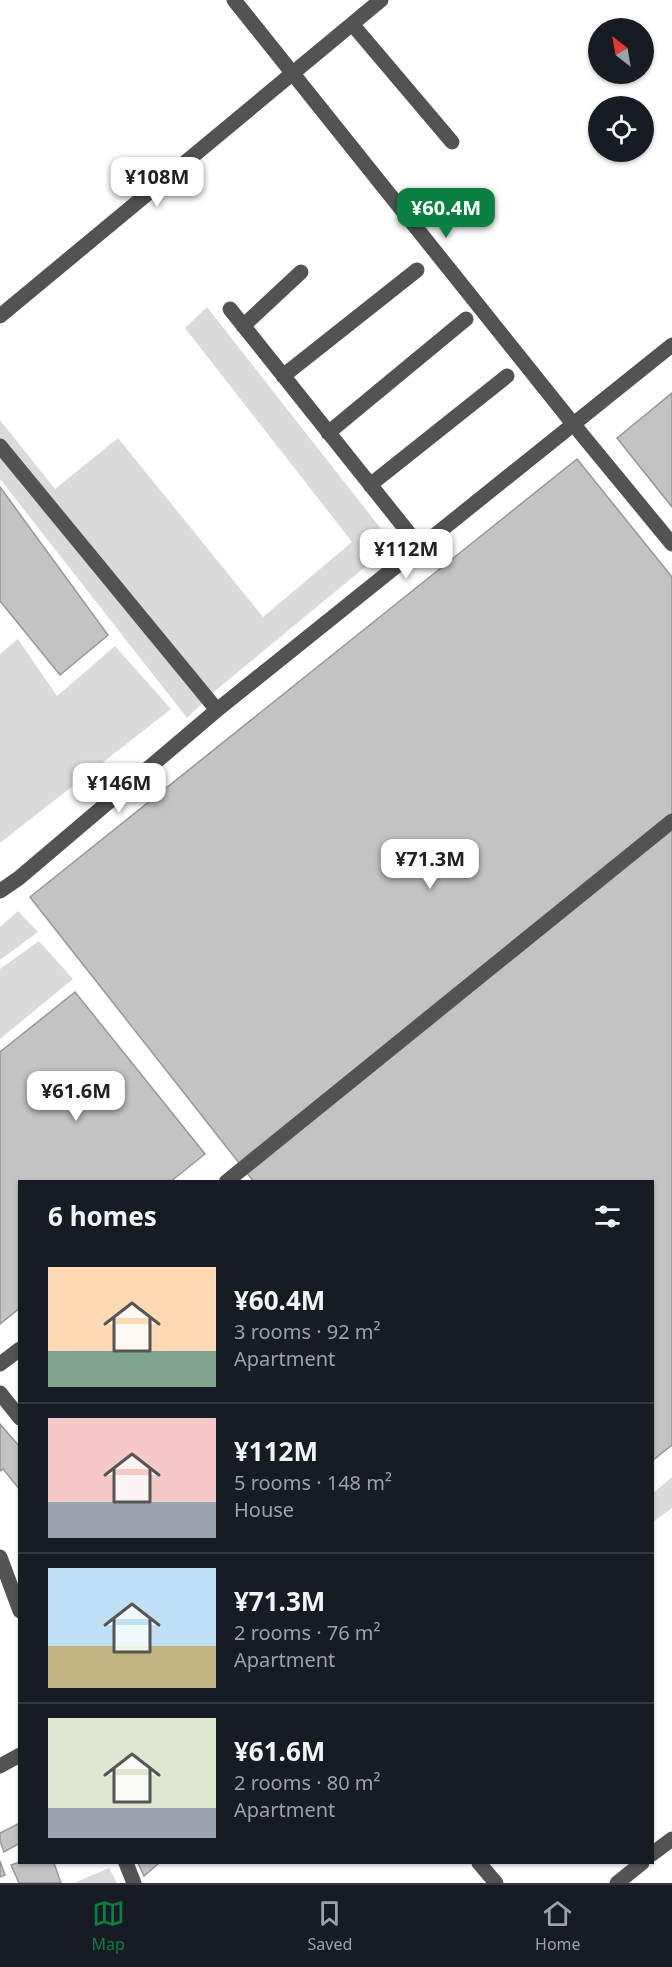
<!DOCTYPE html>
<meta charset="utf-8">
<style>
body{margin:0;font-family:"Noto Sans",sans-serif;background:#242831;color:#f1f3f6;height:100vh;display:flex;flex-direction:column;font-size:22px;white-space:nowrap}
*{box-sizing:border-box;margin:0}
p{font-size:20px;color:#9ea1a6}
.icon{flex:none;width:33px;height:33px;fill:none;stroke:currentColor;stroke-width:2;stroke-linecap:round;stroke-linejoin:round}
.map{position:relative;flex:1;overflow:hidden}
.panel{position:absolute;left:18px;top:1180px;width:636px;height:684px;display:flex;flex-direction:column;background:#171b24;border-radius:0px;box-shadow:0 2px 4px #0004}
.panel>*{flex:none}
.needle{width:39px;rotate:329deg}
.tools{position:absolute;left:588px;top:18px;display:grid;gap:12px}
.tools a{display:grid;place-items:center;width:66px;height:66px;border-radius:50%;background:#171b24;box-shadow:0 2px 4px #0004;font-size:30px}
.price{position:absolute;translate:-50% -51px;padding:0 14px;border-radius:12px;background:#fff;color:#222;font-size:20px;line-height:39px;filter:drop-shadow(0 2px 3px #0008)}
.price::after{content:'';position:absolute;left:50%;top:36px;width:18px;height:14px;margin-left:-9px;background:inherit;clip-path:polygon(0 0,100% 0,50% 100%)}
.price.current{background:#0b8043;color:#fff}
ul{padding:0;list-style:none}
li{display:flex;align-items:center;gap:18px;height:150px;padding:0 30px}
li+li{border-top:2px solid #363941}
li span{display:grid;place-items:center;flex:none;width:168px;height:120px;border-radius:0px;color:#555}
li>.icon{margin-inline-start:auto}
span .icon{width:72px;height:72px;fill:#fffc;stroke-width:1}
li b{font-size:26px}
h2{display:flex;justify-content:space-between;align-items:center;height:72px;padding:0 30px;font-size:26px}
.tab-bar{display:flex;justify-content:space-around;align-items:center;height:84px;border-top:2px solid #363941;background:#171b24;font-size:16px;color:#9ea1a6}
.tab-bar a{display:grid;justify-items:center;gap:3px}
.tab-bar .current{color:#0b8043}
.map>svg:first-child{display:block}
.green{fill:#dadada}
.building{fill:#c3c3c3;stroke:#979797;stroke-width:1.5}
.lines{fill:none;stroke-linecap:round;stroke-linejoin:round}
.minor{stroke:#535353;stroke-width:15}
</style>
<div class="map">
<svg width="672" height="1883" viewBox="0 0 672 1883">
<rect width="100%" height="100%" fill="#fff"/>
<path class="green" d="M207,307L393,544L215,691L187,718L0,479V420L55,489L118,438L263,617L352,542L185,328Z
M18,639L57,696L115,646L171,709L0,843V654Z
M18,911L38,932L0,960V927Z
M39,941L73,979L0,1039V969Z
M672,1477V1508L653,1522V1493Z
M109,1868L117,1883H74Z"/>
<path class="building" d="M672,393V507L617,438Z
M577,459L672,577V1445L652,1461V1182H254L30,897Z
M0,487L108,635L60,675L0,601Z
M75,992L205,1154L170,1182H20V1308L0,1324V1052Z
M0,1424L20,1447V1490L3,1469L0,1471Z
M20,1823V1843L4,1852L0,1841V1833Z
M0,1861L5,1875L0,1877Z
M20,1862L54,1863L61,1883H19L11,1865Z
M138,1863H159L144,1876Z"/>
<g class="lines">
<path class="minor" d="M234,0L574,425L672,544
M352,24L452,142
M230,309L420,547
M0,316L381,0
M243,326L301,272
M283,376L417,270
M328,433L466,319
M0,446L217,710
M370,485L507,376
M0,891L19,878L217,710L672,345
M226,1182L672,821
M0,1364L20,1349
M0,1393L20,1418
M0,1557L20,1611
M0,1766L20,1755
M652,1854L672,1839
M126,1863L134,1883
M479,1863L496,1883
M617,1883L642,1863"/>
</g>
</svg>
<div class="tools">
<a><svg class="needle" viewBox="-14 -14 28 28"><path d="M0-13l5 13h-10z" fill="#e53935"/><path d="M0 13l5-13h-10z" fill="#9ea1a6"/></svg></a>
<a><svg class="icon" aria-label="locate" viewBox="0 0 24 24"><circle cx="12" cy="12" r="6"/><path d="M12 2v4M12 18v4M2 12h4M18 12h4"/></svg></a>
</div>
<b class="price" style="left:157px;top:208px">¥108M</b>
<b class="price current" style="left:446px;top:239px">¥60.4M</b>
<b class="price" style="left:406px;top:580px">¥112M</b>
<b class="price" style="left:119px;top:814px">¥146M</b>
<b class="price" style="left:430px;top:890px">¥71.3M</b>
<b class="price" style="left:76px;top:1122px">¥61.6M</b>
<section class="panel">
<h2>6 homes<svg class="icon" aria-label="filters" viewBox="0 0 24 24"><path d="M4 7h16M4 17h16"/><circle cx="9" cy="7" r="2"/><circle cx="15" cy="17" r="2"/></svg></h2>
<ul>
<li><span style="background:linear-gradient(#ffd9b3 70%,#7fa58c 0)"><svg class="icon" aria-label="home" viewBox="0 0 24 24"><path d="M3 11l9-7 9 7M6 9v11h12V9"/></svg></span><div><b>¥60.4M</b><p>3 rooms · 92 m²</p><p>Apartment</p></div></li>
<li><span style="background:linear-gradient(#f6c9c9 70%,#9aa5b1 0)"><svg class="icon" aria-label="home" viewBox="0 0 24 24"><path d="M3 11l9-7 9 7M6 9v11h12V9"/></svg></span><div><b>¥112M</b><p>5 rooms · 148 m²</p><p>House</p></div></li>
<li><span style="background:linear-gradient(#bfe0f5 65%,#c2b280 0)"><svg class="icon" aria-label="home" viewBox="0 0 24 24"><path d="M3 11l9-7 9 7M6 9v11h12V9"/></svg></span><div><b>¥71.3M</b><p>2 rooms · 76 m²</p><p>Apartment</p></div></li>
<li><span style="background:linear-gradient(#dfe7d0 75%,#9aa5b1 0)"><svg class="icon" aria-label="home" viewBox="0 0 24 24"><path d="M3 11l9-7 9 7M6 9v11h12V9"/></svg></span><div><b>¥61.6M</b><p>2 rooms · 80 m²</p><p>Apartment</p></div></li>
</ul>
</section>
</div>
<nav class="tab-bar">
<a class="current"><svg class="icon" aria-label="map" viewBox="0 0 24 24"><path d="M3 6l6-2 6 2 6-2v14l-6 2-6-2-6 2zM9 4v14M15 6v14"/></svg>Map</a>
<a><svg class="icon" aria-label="saved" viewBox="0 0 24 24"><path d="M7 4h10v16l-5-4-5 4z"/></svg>Saved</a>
<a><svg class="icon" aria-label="home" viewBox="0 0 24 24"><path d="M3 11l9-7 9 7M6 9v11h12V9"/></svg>Home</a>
</nav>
